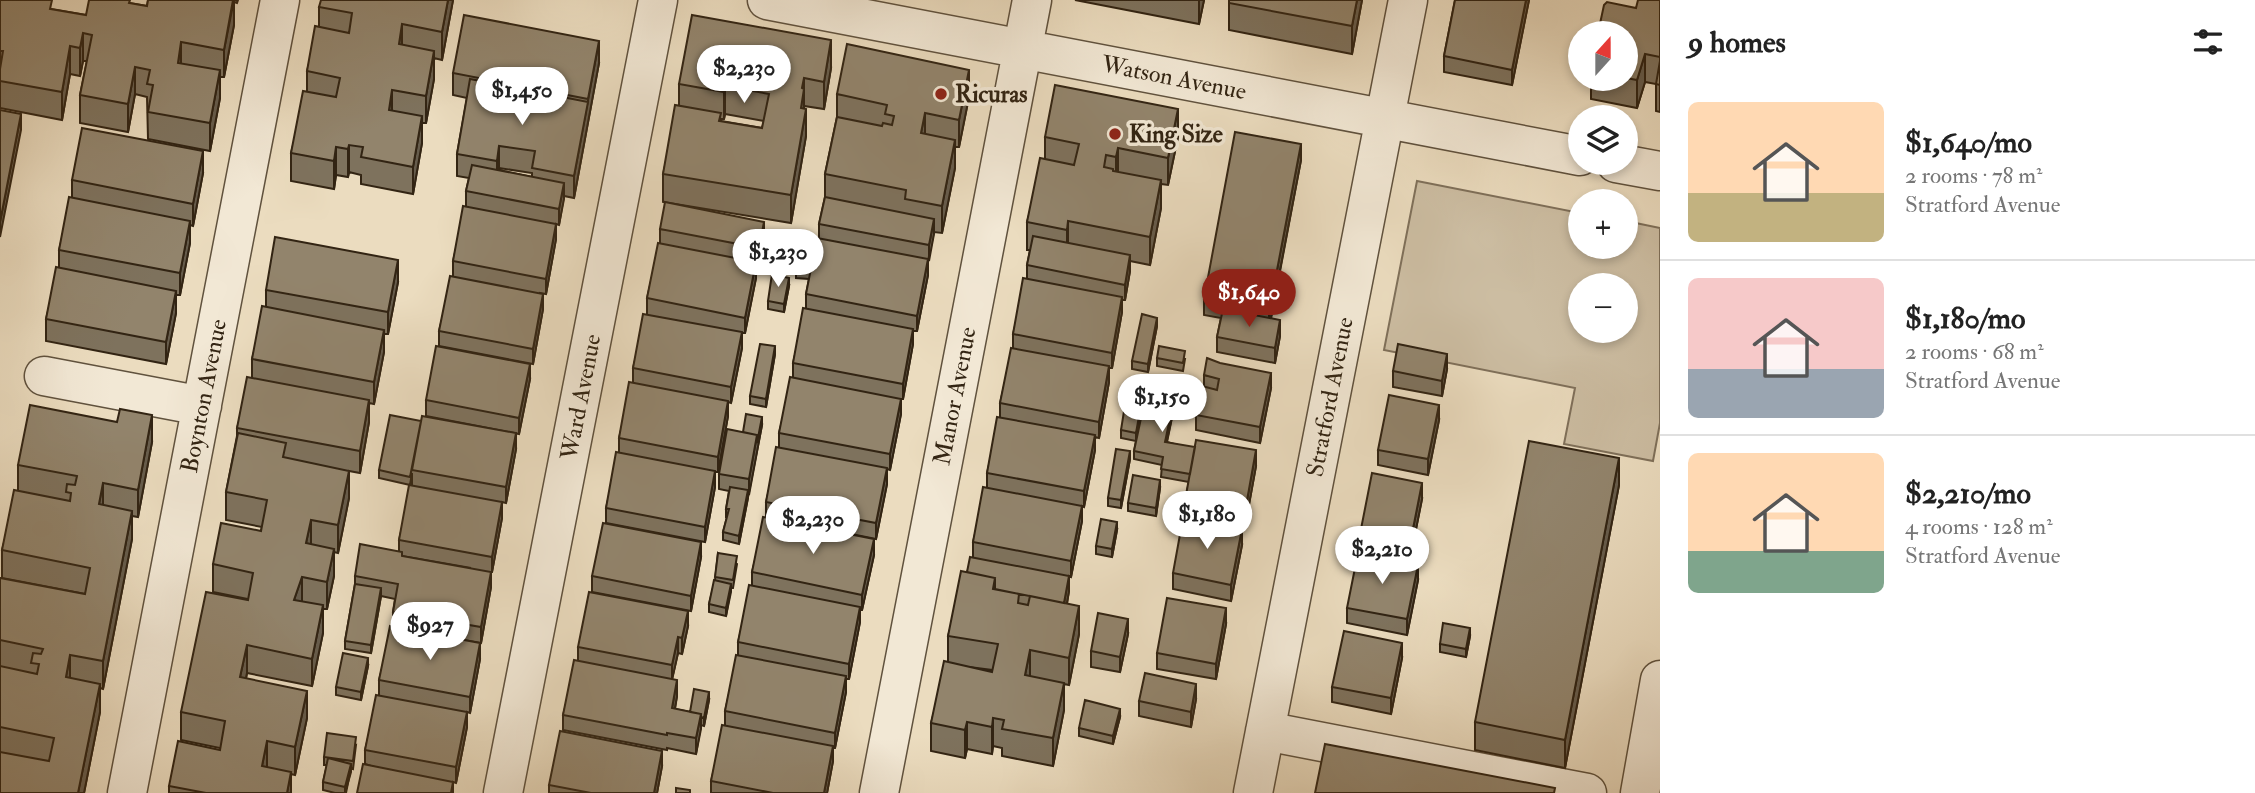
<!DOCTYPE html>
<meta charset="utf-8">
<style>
body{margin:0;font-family:"IM FELL Double Pica",serif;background:#f6f6f6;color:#222;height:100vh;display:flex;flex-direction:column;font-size:26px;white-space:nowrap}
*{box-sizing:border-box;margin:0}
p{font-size:23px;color:#767676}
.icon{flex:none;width:38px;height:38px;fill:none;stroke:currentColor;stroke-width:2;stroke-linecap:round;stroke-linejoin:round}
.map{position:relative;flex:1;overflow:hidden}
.drawer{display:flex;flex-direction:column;background:#fff;width:595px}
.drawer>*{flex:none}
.needle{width:46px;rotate:21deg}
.fabs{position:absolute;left:1568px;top:21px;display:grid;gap:14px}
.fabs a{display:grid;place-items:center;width:70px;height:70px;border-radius:50%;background:#fff;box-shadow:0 4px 10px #0003;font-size:35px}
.price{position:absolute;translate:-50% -60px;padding:0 16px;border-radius:24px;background:#fff;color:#222;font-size:23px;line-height:46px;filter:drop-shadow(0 2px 4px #0008)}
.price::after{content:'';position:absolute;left:50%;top:42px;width:21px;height:16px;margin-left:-10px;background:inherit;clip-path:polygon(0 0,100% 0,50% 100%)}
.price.on{background:#8f2418;color:#fff}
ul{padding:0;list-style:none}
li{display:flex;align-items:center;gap:21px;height:175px;padding:0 28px}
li+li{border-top:2px solid #e0e0e0}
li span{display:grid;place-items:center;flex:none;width:196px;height:140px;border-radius:10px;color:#555}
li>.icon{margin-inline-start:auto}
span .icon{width:84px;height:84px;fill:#fffc;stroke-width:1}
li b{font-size:30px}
h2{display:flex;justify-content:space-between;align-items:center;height:84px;padding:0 28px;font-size:30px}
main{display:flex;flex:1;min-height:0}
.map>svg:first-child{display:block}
.green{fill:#ccbda2;stroke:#7f705a;stroke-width:2;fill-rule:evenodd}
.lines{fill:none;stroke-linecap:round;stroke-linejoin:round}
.minor-casing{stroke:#60523e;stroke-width:41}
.minor{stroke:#f2e8d5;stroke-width:38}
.wall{fill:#7e725d;stroke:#322413;stroke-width:2;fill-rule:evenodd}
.shaded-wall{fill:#665c4c;stroke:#322413;stroke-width:2}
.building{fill:#92846c;stroke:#322413;stroke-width:2}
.poi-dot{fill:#8f2418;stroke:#f2e8d5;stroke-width:2.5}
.labels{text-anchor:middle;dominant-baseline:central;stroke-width:7;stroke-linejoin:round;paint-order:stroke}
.street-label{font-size:24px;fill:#322413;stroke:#f2e8d5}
.poi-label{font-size:24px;font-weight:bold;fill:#322413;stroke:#f2e8d5;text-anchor:start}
</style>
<main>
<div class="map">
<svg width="1660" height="793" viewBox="0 0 1660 793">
<rect width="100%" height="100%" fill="#ebdcbf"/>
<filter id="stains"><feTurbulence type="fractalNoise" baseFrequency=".00286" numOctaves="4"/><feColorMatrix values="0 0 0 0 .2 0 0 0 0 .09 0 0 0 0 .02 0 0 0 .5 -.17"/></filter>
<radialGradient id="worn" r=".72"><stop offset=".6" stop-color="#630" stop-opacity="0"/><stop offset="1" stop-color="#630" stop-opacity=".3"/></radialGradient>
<path class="green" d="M1417,181L1580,213V247H1626V221L1660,228V423L1653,461L1564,444L1575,388L1384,350ZM1580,285H1626V331H1580Z"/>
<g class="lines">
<g class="minor-casing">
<path id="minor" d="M767,0L1580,156
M1616,163L1660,171
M44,376L202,406
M1265,731L1587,793
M127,793L280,0
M503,793L658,0
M879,793L1032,0
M1253,793L1408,0
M1640,793L1660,680"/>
</g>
<use href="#minor" class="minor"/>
</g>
<path class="wall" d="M0,0L86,15L130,3L147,6L148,0H238L237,3L234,2V25L224,77H220V98L210,151L148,139L147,97L135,94L128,132L80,123V95L87,61H83L80,76L70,74L62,120L0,108Z
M453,0L442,60L434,58V79L426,123H422V143L413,194L361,184V175L349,172L348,177L336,175L334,189L291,181V153L307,92V71L319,27V7Z
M1075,0H1204L1199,24Z
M1229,0H1362L1352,54L1229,30Z
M1455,0H1529L1512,85L1444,72V56Z
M1660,0V112L1656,111V84L1645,82L1637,108L1591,99V79H1626L1636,8Z
M599,63L574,198L564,196L559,225L556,224V239L546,294L540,293L543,309L533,364L439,346V331L453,276V261L466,206V191L469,178L457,176V154L467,98L453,95V73ZM499,168L532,173V177L499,170Z
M831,68L824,109L804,106L806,136L791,223L663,202V174L679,106V84ZM725,114L764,121L762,128L721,121V119H724Z
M837,94L969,97L959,147H955V168L942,233L934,232L928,261V275L917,331H913V344L903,399H901V414L890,470L887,469V484L876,539L811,526L874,555L862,610H860V622L849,679H846V692L835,748H833V761L827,793H711V781L725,725V711L738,655V642L752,586V572L766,517V502L779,447V433L793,378V363L806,308V294L809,279L796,278V270L814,255L819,238V224L825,197V174L837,117Z
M1045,137H1178L1168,185L1161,184V208L1150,265L1130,261V271L1125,300H1122V312L1112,368H1109V382L1099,438L1095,437V450L1084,507L1082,506V521L1071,577L1069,576V591L1067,604L1079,634L1069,685L1064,684V710L1053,766L1002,756V748L993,746L992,754L967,749L965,758L931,751V723L948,662V636L967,572L973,557V542L987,487V473L1000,417V403L1013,348V334L1027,279V265L1030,250H1027V222L1045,159ZM969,667L993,670L992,672Z
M1301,160L1271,319L1280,336L1275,363L1217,352V337L1221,318L1204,315V299Z
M203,173L193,226L190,225V243L180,295H176V313L166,364L46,341V319L59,268V250L72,198V180Z
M660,229L764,238L759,264L756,263V278L745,333H742V348L731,403L728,402V416L718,472H715V487L705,542L606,523V508L619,453V438L633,383V368L647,314V298L660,243Z
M797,240L794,264L778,261V253Z
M398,282L388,334H384V352L374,404L369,403V422L360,473L349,471V498L338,553L334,552V576L327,609H323V633L312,686L247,673L246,679L307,718L295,775L291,774V793H169V786L220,750V748L181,740V712L248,600V599L213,592V564L261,531L262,527L226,520V492L237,436V428L252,378V359L266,307V290Z
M789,286L784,312L768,309V301Z
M1157,326L1148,372L1132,369V361Z
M775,354L766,407L750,404V396Z
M1157,358L1185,359L1183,371L1157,366Z
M1447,369L1442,396L1393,387V371Z
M1204,375L1271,388L1260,443L1196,430V415L1204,387Z
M530,379L519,434L426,416V400Z
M1145,391L1138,435L1175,403L1167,442L1256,466L1246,521L1186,510V495L1189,482L1161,477L1162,465L1134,459V451L1136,441L1121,438V430Z
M1439,420L1428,475L1378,465V450Z
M762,425L739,544L723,540V532L727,517H726V509L729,491L719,489V474L743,432Z
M152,442L138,517L132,516V539L103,689L100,688V712L84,793H0V578L85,594L2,578V550L18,491V465Z
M516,449L506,503L502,502V518L492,572H491V587L481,643L431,634L480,659L470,713L467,712V727L456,783L453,782V793L365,764V750L379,695V680L393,627V612L395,599L381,596L371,653L345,649V641L355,584V576L399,551V540L412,485V473L410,485L379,478V470ZM402,556L471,568L402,557Z
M1130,459L1121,508L1108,506V498Z
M1619,485L1565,768L1475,750V722Z
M1160,488L1156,516L1128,511V503Z
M1422,499L1411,554L1361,544V529Z
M1117,530L1112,557L1096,554V546Z
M1242,545L1231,601L1173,589V573Z
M718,553L737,564L733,588H731L726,616L709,612V604L715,580Z
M701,557L691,611L592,592V576Z
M1418,580L1407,635L1347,623V608Z
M1226,624L1216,679L1157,669V653Z
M688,626L682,654L678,653L672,679L677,696L675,709L690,712L709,700L704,726L701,725L696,754L667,748V750L563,730V715L578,661V647Z
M1128,634L1120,672L1091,667V651Z
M1470,636L1466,657L1440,652V644Z
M1402,658L1391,714L1332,702V687Z
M368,666L361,700L336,695V687Z
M1196,699L1191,727L1139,716V701Z
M1120,717L1113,744L1079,736V728Z
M356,745L353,769L351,768L346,793H335L323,790V782L327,765H324V757Z
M662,766L657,793H549V785Z"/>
<path class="shaded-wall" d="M234,0V25L224,77V50Z
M448,0H453L442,60V32Z
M1199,0H1204L1199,24Z
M1357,0H1362L1352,54V26Z
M1526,0H1529L1512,85V70Z
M402,24V52L399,44Z
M83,33V61L80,76V48Z
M831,40V68L824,109V82Z
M599,41V63L574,198V176Z
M181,42V70L178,63Z
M70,46V74L62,120V92Z
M434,51V79L426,123V96Z
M1645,54V82L1637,108V80Z
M135,67V94L128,132V104Z
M220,70V98L210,151V123Z
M969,70V97L959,147V120Z
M804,78V91V89V116L801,108Z
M725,86V114L724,119V92Z
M512,87V109L509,103Z
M392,90V117L389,110Z
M806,109V136L791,223V195Z
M1178,109V137L1168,185V158Z
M925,113V140L921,133Z
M21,114V130L0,237V222Z
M422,116V143L413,194V167Z
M955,140V168L942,233V206Z
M1301,144V160L1269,327V312Z
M349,145V172L348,177V149Z
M499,146V168L497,183V161Z
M336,147V175L334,189V161Z
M1118,148V175L1116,184V157Z
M203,151V173L193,226V204Z
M1161,180V208L1150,265V237Z
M564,183V199L559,225V209Z
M934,219V234L929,261V245Z
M190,221V243L180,295V273Z
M1068,221V248L1067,258V230Z
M764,222V238L759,264V248Z
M556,224V239L546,294V279Z
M797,232V240L794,264V256Z
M1130,255V271L1125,300V285Z
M928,259V275L917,331V316Z
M398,260V282L388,334V312Z
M756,262V278L745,333V318Z
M789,278V286L784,312V304Z
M176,291V313L166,364V342Z
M543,294V309L533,364V349Z
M1122,297V312L1112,368V353Z
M1157,318V326L1148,372V364Z
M1280,320V336L1275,363V348Z
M913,329V344L903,399V384Z
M384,330V352L374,404V382Z
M742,332V348L731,403V387Z
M775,346V354L766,407V399Z
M1447,354V369L1442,396V381Z
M530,364V379L519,434V418Z
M1109,366V382L1099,438V422Z
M1271,373V388L1260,443V427Z
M1145,383V391L1136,441V433Z
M1175,395V403L1165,450V442Z
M901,399V414L890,470V454Z
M369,400V422L360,473V451Z
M728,401V416L718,472V457Z
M1439,405V420L1428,475V459Z
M152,415V442L138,517V490Z
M762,417V425L749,495V479L757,435Z
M516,433V449L506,503V487Z
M1095,435V450L1084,507V491Z
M1256,450V466L1246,521V506Z
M1130,451V459L1121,508V500Z
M1619,458V485L1565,768V740Z
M887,468V484L876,539V523Z
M349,471V498L338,553V525Z
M715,471V487L705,542V527Z
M1160,480V488L1156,516V508Z
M103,483V511L99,504Z
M1422,483V499L1411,554V539Z
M748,490V498L739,544V536Z
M502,502V518L492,572V557Z
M1082,506V521L1071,577V561Z
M132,511V539L103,689V661Z
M311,520V547L306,543Z
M1117,522V530L1112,557V549Z
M1242,529V545L1231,601V585Z
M874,539V555L862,610V595Z
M701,542V557L691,611V596Z
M334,549V576L327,609V582Z
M1418,565V580L1407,635V619Z
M491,572V587L481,643V627Z
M1069,576V591L1064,619V603Z
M302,577V604L294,600Z
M731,584V592L726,616V608Z
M381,588V596L371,653V645Z
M323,605V633L312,686V659Z
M1079,606V634L1069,685V658Z
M860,607V622L849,679V664Z
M1226,608V624L1216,679V664Z
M688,611V626L682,654V638Z
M1128,619V634L1120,672V657Z
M1470,628V636L1466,657V649Z
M678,637V653L672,680V665Z
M480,643V659L470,713V697Z
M1402,643V658L1391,714V698Z
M247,645V673L240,705V677Z
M1030,650V678L1025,675Z
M70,655V682L66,677Z
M368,658V666L361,700V692Z
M846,676V692L835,748V733Z
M677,680V696L672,724V708Z
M1064,683V710L1053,766V738Z
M100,684V712L84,793H78Z
M1196,684V699L1191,727V712Z
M307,691V718L295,775V747Z
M709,692V700L704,726V718Z
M1120,709V717L1113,744V736Z
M467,712V727L456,783V767Z
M701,714V729L696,754V738Z
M993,718V746L992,754V727Z
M967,722V749L965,758V730Z
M267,741V769L262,766Z
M833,746V761L827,793H824Z
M662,751V766L657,793H654Z
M351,764V772L345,793V787Z
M291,772V793H287Z"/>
<path class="building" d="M0,0H52L50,9L86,15L89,0H130L129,3L147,6L148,0H233L224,50L181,42L178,63L220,70L210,123L148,112L153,85L147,84L150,70L135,67L128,104L80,95L92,35L83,33L80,48L70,46L62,92L0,81V69L3,51H0Z
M321,0H448L442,32L402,24L399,44L434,51L426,96L392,90L389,110L422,116L413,167L361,157L363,147L349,145L348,149L336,147L334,161L291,153L303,91L336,97L340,78L307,71L315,26L349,33L352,13L319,7Z
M1229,0H1357L1352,26L1229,3Z
M1455,0H1526L1512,70L1444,56Z
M1638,0H1660V57L1645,54L1637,80L1626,78V33H1598L1604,5L1607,2L1636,8Z
M464,15L599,41L588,99L453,73Z
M692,15L831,40L824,82L804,78L802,88L804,89L801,108L806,109L791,195L663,174L675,105L721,113L719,121L762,128L769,94L725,86L724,92L679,84Z
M847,44L969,70L959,120L925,113L921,133L955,140L942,206L905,199L906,190L825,174L837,117L882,126L883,123L892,125L894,116L885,114L887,105L837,94Z
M1660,61V85L1656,84Z
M470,79L512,87L509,103L544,109L547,94L588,102L574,176L532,168L535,151L499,146L497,161L457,154Z
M1055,85L1178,109L1168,158L1118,148L1116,157L1106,155L1104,167L1113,169V171L1161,180L1150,237L1068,221L1067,230L1027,222L1040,158L1074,165L1079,144L1045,137Z
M0,110L21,114L0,222Z
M82,128L203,151L193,204L72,180Z
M1235,132L1301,144L1269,312L1204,299Z
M472,165L564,183L559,209L466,191Z
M69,197L190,221L180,273L59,250Z
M825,197L934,219L929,245L819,224Z
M665,202L764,222L759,248L660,229Z
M463,206L556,224L546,279L453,261Z
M782,230L797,232L794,256L778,253Z
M1033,236L1130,255L1125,285L1027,265Z
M275,237L398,260L388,312L266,290Z
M817,238L928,259L917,316L806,294Z
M799,242L814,244L811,271L796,270Z
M658,243L756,262L745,318L647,298Z
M56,267L176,291L166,342L46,319Z
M772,274L789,278L784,304L768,301Z
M450,276L543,294L533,349L439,331Z
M1023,278L1122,297L1112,353L1013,334Z
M262,306L384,330L374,382L252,359Z
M803,308L913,329L903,384L793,363Z
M1223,309L1280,320L1275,348L1217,337Z
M643,314L742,332L731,387L633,368Z
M1142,314L1157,318L1148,364L1132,361Z
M760,344L775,346L766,399L750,396Z
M1398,344L1447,354L1442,381L1393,371Z
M436,346L530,364L519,418L426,400Z
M1159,346L1185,351L1183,363L1157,358Z
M1011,348L1109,366L1099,422L1000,403Z
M1207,358L1220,363L1271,373L1260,427L1196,415L1202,386L1217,390L1219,379L1204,375Z
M247,377L369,400L360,451L237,428Z
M790,377L901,399L890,454L779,433Z
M1129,380L1145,383L1136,433L1121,430Z
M629,382L728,401L718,457L619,438Z
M1147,390L1175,395L1165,442L1195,447L1190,474L1161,469L1163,457L1134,451Z
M1389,395L1439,405L1428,459L1378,450Z
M30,405L117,422L120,409L152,415L138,490L103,483L99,504L132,511L103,661L70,655L66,677L100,684L78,793H0V752L49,761L54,738L0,727V666L37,674L39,664L31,663L33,653L41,654L43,649L0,640V578L85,594L90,568L2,550L14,490L70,501L71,493L66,492L67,484L75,485L77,476L18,465Z
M746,414L762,417L757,443V435L743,432Z
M390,415L421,421L410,477L379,470Z
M422,416L516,433L506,487L412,470Z
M997,417L1095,435L1084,491L987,473Z
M727,429L757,435L749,479L719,474Z
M238,433L286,443L283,457L349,471L338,525L311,520L306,543L334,549L327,582L302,577L294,600L323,605L312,659L247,645L240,677L307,691L295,747L267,741L262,766L291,772L287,793H206L169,786L178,741L220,750L225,721L181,712L206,592L248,600L253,573L213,564L221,523L261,531L267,500L226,492Z
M1196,440L1256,450L1246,506L1186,495Z
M1529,441L1619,458L1565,740L1475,722Z
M776,447L887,468L876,523L766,502Z
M1116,449L1130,451L1121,500L1108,498Z
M616,452L715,471L705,527L606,508Z
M1372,473L1422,483L1411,539L1361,529Z
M1133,475L1160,480L1156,508L1128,503Z
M409,485L502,502L492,557L399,540Z
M730,487L748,490L739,536L723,532L729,509H726Z
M983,487L1082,506L1071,561L973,542Z
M763,517L874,539L862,595L752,572Z
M1183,518L1242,529L1231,585L1173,573Z
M1101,519L1117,522L1112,549L1096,546Z
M603,523L701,542L691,596L592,576Z
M360,544L402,552V556L491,572L481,627L393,612L398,584L355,576Z
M718,553L737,556L733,580L715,577Z
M1358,553L1418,565L1407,619L1347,608Z
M970,557L1069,576L1064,603L995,589V578L967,572Z
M961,571L995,578L993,589L1019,594L1018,603L1028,605L1030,596L1079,606L1069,658L1030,650L1025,675L1064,683L1053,738L1002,729L1004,720L993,718L992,727L967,722L965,730L931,723L944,661L992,672L998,644L948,636Z
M714,580L731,584L726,608L709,604Z
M355,584L381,588L371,645L345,641Z
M749,585L860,607L849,664L738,642Z
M589,592L688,611L682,638L678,637L672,665L578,647Z
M1167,598L1226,608L1216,664L1157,653Z
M1098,613L1128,619L1120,657L1091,651Z
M1443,623L1470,628L1466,649L1440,644Z
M390,626L480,643L470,697L379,680Z
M1344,631L1402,643L1391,698L1332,687Z
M343,653L368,658L361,692L336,687Z
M736,655L846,676L835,733L725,711Z
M574,660L677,680L672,708L701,714L696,738L667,733V735L563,715Z
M1145,673L1196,684L1191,712L1139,701Z
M694,689L709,692L704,718L701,717V714L690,712Z
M376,695L467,712L456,767L365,750Z
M1085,700L1120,709L1113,736L1079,728Z
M722,725L833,746L824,793H773L711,781Z
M560,731L662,751L654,793H591L549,785Z
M327,733L356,737L353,761L324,757Z
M1325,744L1555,788L1554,793H1315Z
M328,758L351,764L345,787L323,782Z
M363,764L453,782L451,793H357Z
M676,788L690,790V793H676Z"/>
<g class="poi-dot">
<circle cx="941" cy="94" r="7"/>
<circle cx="1115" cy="134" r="7"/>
</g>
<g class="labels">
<g class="street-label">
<text transform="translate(1174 78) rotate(11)">Watson Avenue</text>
<text transform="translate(204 396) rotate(-79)">Boynton Avenue</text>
<text transform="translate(955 396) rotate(-79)">Manor Avenue</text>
<text transform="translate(581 397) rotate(-79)">Ward Avenue</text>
<text transform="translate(1330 397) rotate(-79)">Stratford Avenue</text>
</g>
<g class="poi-label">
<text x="955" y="94">Ricuras</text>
<text x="1129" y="134">King Size</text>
</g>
</g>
<rect width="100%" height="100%" filter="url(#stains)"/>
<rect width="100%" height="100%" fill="url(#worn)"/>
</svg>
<div class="fabs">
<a><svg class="needle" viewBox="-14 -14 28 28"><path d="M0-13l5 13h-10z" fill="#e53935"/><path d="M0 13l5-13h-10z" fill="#767676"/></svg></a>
<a><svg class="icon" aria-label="layers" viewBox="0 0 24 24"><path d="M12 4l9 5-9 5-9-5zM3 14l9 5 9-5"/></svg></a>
<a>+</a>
<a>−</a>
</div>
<b class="price" style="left:744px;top:105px">$2,230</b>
<b class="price" style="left:522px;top:127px">$1,450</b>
<b class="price" style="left:778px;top:289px">$1,230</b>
<b class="price on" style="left:1249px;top:329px">$1,640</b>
<b class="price" style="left:1162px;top:434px">$1,150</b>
<b class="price" style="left:1207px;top:551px">$1,180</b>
<b class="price" style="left:813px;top:556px">$2,230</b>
<b class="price" style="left:1382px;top:586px">$2,210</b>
<b class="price" style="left:430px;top:662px">$927</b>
</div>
<section class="drawer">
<h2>9 homes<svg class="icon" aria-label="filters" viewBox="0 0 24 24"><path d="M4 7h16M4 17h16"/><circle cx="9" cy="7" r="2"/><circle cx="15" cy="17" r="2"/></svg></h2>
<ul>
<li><span style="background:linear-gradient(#ffd9b3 65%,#c2b280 0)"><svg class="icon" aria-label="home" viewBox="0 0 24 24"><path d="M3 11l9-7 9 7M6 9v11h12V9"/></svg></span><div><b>$1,640/mo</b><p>2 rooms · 78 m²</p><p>Stratford Avenue</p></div></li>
<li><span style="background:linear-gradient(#f6c9c9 65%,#9aa5b1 0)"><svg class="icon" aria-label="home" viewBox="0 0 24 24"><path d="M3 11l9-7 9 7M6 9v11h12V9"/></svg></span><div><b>$1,180/mo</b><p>2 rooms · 68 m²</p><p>Stratford Avenue</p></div></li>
<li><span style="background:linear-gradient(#ffd9b3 70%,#7fa58c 0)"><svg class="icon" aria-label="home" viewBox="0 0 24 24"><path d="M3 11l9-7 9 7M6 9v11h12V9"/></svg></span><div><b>$2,210/mo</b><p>4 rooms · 128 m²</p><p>Stratford Avenue</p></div></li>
</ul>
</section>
</main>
